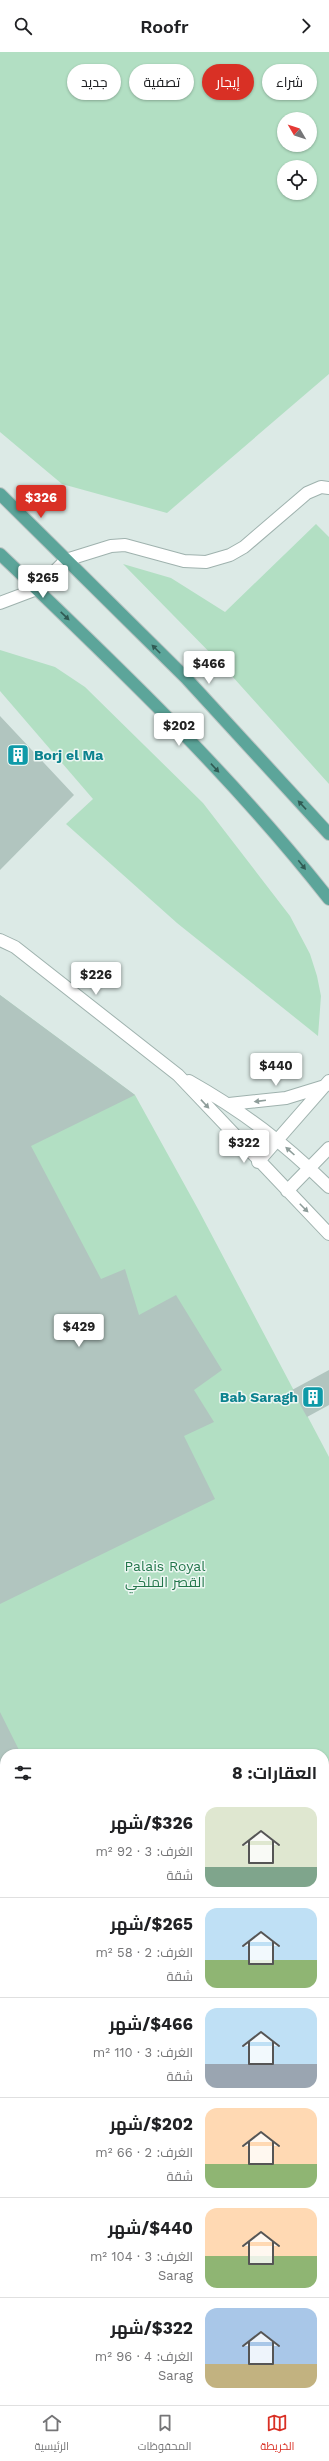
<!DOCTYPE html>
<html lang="ar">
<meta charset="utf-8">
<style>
body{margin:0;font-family:"Work Sans",Cairo,sans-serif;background:#f6f6f6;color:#202124;direction:rtl;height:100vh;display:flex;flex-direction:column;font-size:15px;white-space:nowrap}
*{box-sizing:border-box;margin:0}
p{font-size:13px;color:#757577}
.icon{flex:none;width:22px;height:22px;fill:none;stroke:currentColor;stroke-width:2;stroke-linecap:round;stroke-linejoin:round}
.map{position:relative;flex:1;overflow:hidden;direction:ltr}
.sheet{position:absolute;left:0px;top:1697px;width:329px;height:656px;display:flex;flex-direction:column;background:#fff;border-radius:16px 16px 0 0;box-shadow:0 1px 3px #0004;direction:rtl}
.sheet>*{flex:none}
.top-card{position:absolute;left:12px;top:12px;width:305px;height:36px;direction:rtl;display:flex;gap:8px}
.needle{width:26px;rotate:309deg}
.tools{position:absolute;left:277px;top:60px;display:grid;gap:8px}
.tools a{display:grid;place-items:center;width:40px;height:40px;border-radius:50%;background:#fff;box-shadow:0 1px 3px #0004;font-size:20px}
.price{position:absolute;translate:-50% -34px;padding:0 9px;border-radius:4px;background:#fff;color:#222;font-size:13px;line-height:26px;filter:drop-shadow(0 1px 2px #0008)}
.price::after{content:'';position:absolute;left:50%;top:24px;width:12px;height:9px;margin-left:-6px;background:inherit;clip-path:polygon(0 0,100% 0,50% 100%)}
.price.active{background:#d93025;color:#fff}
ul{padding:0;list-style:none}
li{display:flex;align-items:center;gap:12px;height:100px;padding:0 12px}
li+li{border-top:1px solid #e0e0e0}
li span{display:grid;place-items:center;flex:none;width:112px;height:80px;border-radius:12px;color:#555}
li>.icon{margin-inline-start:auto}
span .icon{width:48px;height:48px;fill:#fffc;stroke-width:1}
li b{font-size:17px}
h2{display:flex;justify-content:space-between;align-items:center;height:48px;padding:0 12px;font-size:17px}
.pill{padding:0 14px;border-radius:18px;background:#fff;box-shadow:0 1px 3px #0004;font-size:14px;line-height:36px}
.pill.active{background:#d93025;color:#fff}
header{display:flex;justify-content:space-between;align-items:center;height:52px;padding:0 12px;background:#fff;font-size:18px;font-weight:600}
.tabs{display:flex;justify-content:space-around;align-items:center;height:56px;border-top:1px solid #e0e0e0;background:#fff;font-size:11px;color:#757577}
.tabs a{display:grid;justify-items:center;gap:2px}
.tabs .active{color:#d93025}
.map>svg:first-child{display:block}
.green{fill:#b2dfc3;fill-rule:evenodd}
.building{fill:#b1c5bf}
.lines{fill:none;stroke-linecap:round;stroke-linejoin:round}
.minor-casing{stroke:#9fb2ae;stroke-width:14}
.major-casing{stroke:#bbc4c3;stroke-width:14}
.path{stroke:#79b2a6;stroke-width:2.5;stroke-dasharray:2 3;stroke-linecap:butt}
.minor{stroke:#fff;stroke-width:12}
.major{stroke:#5ca59a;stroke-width:12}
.oneway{fill:#305b54}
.oneway2{fill:#8e9d9a}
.labels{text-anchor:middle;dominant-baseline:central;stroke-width:3;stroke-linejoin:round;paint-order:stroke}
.culture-label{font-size:14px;font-weight:bold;fill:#0d838f;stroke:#edf7f3;text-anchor:start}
.park-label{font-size:14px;fill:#23764b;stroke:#edf7f3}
</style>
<header><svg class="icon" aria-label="forward" viewBox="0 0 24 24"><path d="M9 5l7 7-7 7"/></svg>Roofr<svg class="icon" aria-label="search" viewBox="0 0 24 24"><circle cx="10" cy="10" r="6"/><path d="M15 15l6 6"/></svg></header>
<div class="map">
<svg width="329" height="2353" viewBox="0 0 329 2353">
<rect width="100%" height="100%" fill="#dceae6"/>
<path class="green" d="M0,0H329V322L167,461L62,432L0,380ZM284,67H310V93H284ZM284,115H310V141H284Z
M316,472L329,485V732L223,614L123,512L171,526L225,560Z
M0,598L55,615L85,635L203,751L290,864L310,902L317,924L321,944L318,984L177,871L66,772L93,747L0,639Z
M0,943L135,1043L198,1157L329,1405V2353H0ZM5,1702H324V2348H5Z"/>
<path class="building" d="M0,664L74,743L0,818Z
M0,943L135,1043L31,1094L101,1227L125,1217L139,1263L176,1243L222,1318L194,1338L214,1370L184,1384L215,1447L0,1552Z
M329,1318V1353L307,1365L292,1338Z
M0,1660L21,1702H5V1725L0,1727Z
M0,2004L5,2016V2108L0,2098Z
M5,2235V2308L0,2310V2238Z
M70,2348H129L132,2353H72Z"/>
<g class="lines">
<g class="minor-casing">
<path id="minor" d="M0,551L37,537L66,508L111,494L125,493L184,509L206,510L230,503L244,495L307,441L321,435L329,436
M0,888L15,895L178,1023L329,1182
M189,1029C244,1060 284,1091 329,1135
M229,1052L286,1046L325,1034
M258,1110L329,1029
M287,1139L329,1096"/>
</g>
<g class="major-casing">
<path id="major" d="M0,442L186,626L329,782
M0,502C115,612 231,722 329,847"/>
</g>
<path class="path" d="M324,1738L329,1737
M324,1850L329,1860
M0,1870L5,1867
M0,1984L5,1996
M324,2069L329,2066
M0,2163L5,2174
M0,2221L5,2219"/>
<use href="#minor" class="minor"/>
<use href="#major" class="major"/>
</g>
<defs><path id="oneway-solid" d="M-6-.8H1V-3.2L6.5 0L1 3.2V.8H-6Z"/></defs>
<g class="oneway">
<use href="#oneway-solid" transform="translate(65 564) rotate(44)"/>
<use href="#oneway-solid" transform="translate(156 597) rotate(-135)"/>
<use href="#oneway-solid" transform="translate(215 716) rotate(47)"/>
<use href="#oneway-solid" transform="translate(302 753) rotate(-133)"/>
<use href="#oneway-solid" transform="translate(302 813) rotate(52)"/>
</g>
<g class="oneway2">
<use href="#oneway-solid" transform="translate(260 1049) rotate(173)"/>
<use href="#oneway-solid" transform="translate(205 1052) rotate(47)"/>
<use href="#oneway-solid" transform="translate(290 1099) rotate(-138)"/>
<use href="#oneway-solid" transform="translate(304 1156) rotate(45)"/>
</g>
<defs>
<g id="building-square" transform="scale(1.15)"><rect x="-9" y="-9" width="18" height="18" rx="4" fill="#0f9aa8" stroke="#edf7f3"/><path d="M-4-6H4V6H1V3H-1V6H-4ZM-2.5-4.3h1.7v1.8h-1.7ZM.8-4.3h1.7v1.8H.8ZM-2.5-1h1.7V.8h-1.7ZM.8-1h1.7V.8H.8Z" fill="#fff"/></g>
</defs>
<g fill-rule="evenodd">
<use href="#building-square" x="18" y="703"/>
<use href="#building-square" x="313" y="1345"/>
</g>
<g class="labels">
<g class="culture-label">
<text x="34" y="703">Borj el Ma</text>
<text x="298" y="1345" text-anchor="end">Bab Saragh</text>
</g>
<g class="park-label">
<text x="165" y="1514">Palais Royal<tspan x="165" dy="16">القصر الملكي</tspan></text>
</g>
</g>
</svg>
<div class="tools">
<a><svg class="needle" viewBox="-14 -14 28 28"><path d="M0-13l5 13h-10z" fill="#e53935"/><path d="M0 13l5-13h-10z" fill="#757577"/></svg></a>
<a><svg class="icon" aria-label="locate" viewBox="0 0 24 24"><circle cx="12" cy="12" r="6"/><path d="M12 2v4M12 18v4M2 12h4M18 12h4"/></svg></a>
</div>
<b class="price active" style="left:41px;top:467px">$326</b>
<b class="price" style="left:43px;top:547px">$265</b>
<b class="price" style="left:209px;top:633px">$466</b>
<b class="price" style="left:179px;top:695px">$202</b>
<b class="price" style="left:96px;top:944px">$226</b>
<b class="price" style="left:276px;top:1035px">$440</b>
<b class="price" style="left:244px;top:1112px">$322</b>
<b class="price" style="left:79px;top:1296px">$429</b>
<div class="top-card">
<a class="pill">شراء</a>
<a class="pill active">إيجار</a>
<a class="pill">تصفية</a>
<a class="pill">جديد</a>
</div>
<section class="sheet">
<h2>العقارات: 8<svg class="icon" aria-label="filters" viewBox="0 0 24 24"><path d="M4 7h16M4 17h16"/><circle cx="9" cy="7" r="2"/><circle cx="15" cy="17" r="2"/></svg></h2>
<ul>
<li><span style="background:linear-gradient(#dfe7d0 75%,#7fa58c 0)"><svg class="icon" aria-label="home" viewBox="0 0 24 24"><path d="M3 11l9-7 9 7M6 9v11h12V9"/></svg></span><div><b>$326/شهر</b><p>الغرف: 3 · 92 m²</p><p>شقة</p></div></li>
<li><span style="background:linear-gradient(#bfe0f5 65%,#8fb573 0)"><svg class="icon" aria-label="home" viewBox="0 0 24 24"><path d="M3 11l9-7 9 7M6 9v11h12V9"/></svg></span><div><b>$265/شهر</b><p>الغرف: 2 · 58 m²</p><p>شقة</p></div></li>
<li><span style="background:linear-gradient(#bfe0f5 70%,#9aa5b1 0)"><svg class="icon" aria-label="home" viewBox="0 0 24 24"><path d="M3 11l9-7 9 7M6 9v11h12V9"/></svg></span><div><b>$466/شهر</b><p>الغرف: 3 · 110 m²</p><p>شقة</p></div></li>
<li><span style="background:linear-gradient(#ffd9b3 70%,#8fb573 0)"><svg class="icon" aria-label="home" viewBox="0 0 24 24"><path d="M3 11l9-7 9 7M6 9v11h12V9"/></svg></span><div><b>$202/شهر</b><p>الغرف: 2 · 66 m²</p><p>شقة</p></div></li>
<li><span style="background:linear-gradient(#ffd9b3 60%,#8fb573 0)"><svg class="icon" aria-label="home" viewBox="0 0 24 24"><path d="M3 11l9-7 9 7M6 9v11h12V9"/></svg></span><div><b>$440/شهر</b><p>الغرف: 3 · 104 m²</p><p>Sarag</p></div></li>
<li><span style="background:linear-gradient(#a9c7e8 70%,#c2b280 0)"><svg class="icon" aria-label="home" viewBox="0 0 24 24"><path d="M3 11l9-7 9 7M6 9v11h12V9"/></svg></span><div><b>$322/شهر</b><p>الغرف: 4 · 96 m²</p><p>Sarag</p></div></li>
</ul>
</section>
</div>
<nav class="tabs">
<a class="active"><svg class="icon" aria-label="map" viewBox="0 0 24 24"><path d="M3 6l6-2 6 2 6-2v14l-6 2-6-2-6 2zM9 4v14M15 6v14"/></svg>الخريطة</a>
<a><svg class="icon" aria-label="saved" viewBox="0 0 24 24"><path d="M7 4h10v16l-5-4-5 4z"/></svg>المحفوظات</a>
<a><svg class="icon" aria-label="home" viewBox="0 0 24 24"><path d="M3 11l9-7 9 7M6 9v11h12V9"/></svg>الرئيسية</a>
</nav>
